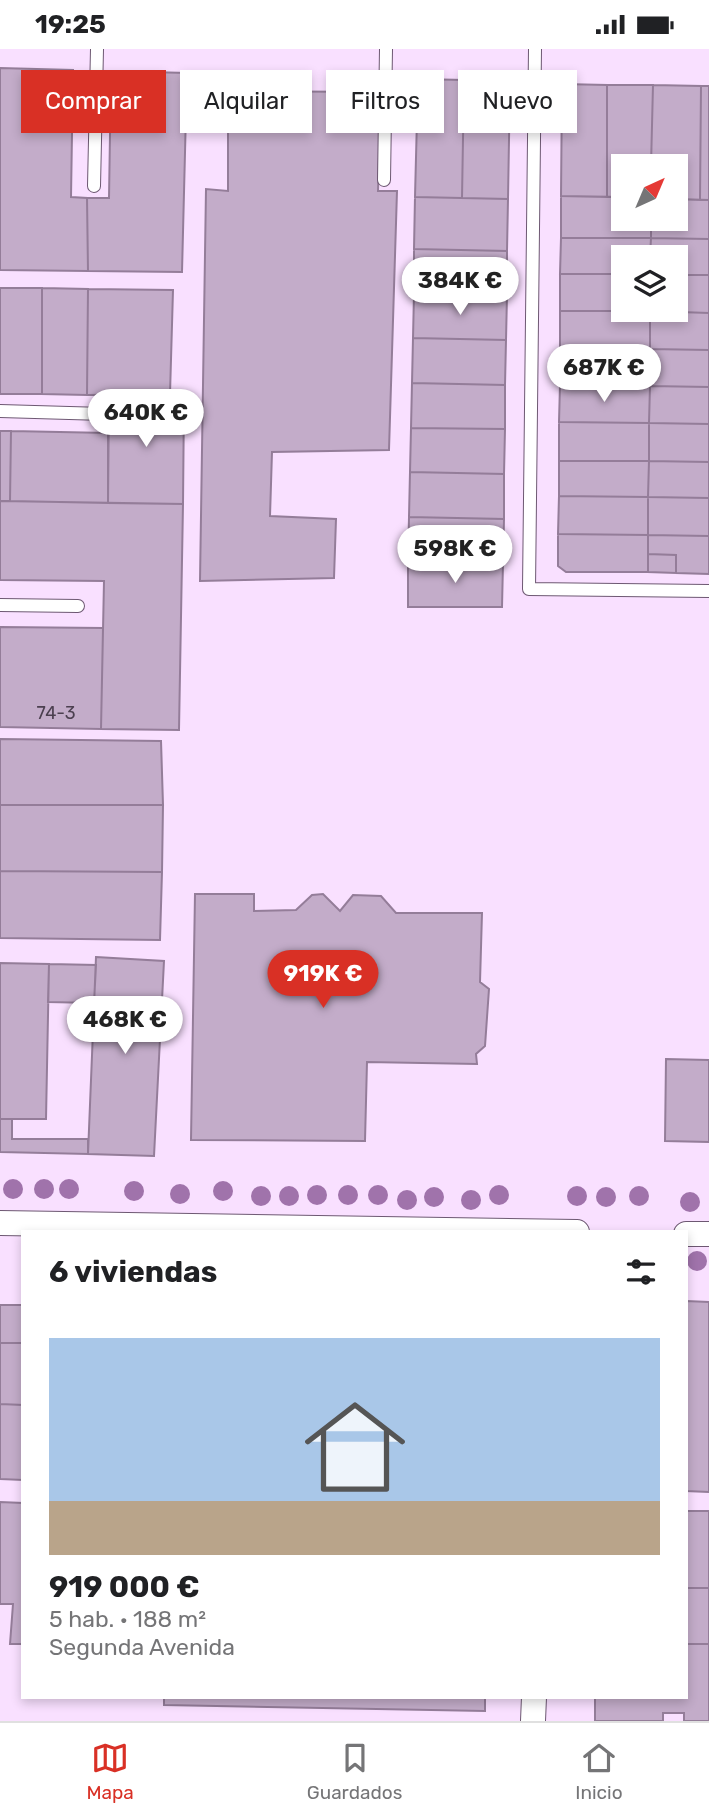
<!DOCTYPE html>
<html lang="es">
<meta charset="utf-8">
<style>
body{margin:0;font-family:Rubik,sans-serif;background:#f2f2f2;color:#202124;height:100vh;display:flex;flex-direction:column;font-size:26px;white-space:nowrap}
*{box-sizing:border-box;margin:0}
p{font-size:23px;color:#757577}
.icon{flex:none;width:38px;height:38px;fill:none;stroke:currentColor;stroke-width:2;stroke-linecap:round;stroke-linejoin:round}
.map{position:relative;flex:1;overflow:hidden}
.sheet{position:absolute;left:21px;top:1181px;width:667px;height:469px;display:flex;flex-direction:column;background:#fff;border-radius:0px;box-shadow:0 4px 10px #0003}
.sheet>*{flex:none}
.guide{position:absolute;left:21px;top:21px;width:668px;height:63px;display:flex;gap:14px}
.needle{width:46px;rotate:44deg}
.tools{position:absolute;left:611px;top:105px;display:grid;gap:14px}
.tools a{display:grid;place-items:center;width:77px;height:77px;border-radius:0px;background:#fff;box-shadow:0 4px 10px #0003;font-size:35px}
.price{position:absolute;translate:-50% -60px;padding:0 16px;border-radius:24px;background:#fff;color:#222;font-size:23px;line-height:46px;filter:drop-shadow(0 2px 4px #0008)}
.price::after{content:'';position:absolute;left:50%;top:42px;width:21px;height:16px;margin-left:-10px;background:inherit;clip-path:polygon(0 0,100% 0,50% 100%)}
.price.active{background:#d93025;color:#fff}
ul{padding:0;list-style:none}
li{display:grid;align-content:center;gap:14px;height:371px;padding:0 28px}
li span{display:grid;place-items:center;height:217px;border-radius:0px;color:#555}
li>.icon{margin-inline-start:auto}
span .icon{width:126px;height:126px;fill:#fffc;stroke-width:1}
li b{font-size:30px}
h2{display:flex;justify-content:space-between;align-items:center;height:84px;padding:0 28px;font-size:30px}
.pill{padding:0 24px;border-radius:0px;background:#fff;box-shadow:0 4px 10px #0003;font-size:24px;line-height:63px}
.pill.active{background:#d93025;color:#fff}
.status{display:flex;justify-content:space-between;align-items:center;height:49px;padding:0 35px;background:#fff;direction:ltr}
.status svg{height:19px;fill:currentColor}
.menu{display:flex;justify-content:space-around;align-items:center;height:98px;border-top:2px solid #e0e0e0;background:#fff;font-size:19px;color:#757577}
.menu a{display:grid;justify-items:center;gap:4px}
.menu .active{color:#d93025}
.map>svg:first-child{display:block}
.building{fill:#c3acc9;stroke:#947d99;stroke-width:2}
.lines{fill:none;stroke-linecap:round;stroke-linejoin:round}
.lane-casing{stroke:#6d5872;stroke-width:14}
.street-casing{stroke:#6d5872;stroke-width:26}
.lane{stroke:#fff;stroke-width:12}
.street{stroke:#fff;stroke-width:24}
.tree{fill:#a073ab}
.labels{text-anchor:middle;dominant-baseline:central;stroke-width:5;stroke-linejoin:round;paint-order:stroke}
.number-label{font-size:18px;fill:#4c4050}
</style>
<div class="status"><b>19:25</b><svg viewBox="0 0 49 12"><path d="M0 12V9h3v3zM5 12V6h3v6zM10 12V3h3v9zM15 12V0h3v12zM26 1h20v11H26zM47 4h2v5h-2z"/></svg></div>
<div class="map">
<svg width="709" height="1672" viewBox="0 0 709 1672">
<rect width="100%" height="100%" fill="#f9e0ff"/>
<path class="building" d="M0,19L73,21L71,148L87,149L88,222L0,221Z
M111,22L187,24L182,223L88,222L87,149H109Z
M418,30L464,31L462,149L415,148Z
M464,31L510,32L508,150L462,149Z
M562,35L607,36V148L561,147Z
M607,36H653L651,117H623V148H607Z
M653,36L701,37L700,151L676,150V117H651Z
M701,37H709V151H700Z
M228,42L381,43L378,142H397L389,401L272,403L270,467L336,470L334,529L200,532L206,140L228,142Z
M561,147L623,148V170H651V189H561Z
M415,148L508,150L507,202L414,200Z
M676,150L709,151V190L651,189V170H676Z
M561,189H651L650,208H623V225H560Z
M651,189L709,190V226H676V208H650Z
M414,200L507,202V246L414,245Z
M560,225H623V261L650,262H560Z
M676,226H709V264L650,262L676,261Z
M0,239H42V345H0Z
M42,239L88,240L87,346L42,345Z
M88,240L173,241L170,345L87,346Z
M414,245L507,246L506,291L413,289Z
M560,262H650V300L560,299Z
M650,262L709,264V301L650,300Z
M413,289L506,291L505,336L412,334Z
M560,299L650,300V337L560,336Z
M650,300L709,301V338L650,337Z
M412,334L505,336V380L411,379Z
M560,336L650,337L649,374L559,373Z
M650,337L709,338V375L649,374Z
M170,345L184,348L183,455L108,454L109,346Z
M559,373L649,374V412H559Z
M649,374L709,375V413L649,412Z
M411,379L505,380L504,425L410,423Z
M0,382H11L10,452H0Z
M11,382L108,384V454L10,452Z
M559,412H649L648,448L559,447Z
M649,412L709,413V449L648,448Z
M410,423L504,425V470L409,468Z
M559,447L648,448V486L558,485Z
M648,448L709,449V487L648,486Z
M0,452L183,455L179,681L101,680L104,532L0,531Z
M409,468L504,470L503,514L408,513Z
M558,485L648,486V523H566L558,517Z
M648,486L709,487V525L676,524V506L648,505Z
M648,505L676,506V524L648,523Z
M408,513L503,514L502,558H408Z
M0,578L103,579L101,680L0,678Z
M0,690L161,692L163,756H0Z
M0,756H163L162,823L0,822Z
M0,822L162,823L160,891L0,889Z
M195,845H254V862L296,861L312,846L323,845L340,862L353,846L381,847L396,864H482L480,933L489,940L485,997L476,1005L477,1015L367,1013L365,1092L191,1091Z
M96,908L164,912L154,1107L88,1105Z
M0,914L49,915L46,1070H0Z
M49,915L96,916L94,954L48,953Z
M666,1010L709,1011V1093L665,1092Z
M0,1070H12V1090H88V1105L0,1103Z
M686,1252L709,1253V1443L686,1442Z
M0,1256H23V1294H0Z
M0,1294H23V1356L0,1355Z
M0,1355L23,1356V1431L0,1430Z
M0,1453L23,1454V1595H10L13,1555H0Z
M686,1462H709V1539H686Z
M686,1539H709V1595H686Z
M686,1595H709V1672H684V1664H663V1672H595V1648H686Z
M164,1648H485V1662L164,1656Z"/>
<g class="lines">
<g class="lane-casing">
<path id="lane" d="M535,0L529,540L709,542
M384,131L386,0
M94,137L97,0
M0,362L104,365
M0,556L78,557"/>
</g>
<g class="street-casing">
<path id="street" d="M0,1174L577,1183
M686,1185H709
M533,1672L534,1648"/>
</g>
<use href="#lane" class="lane"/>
<use href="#street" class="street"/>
</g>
<g class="tree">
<circle cx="13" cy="1140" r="10"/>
<circle cx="44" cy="1140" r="10"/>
<circle cx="69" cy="1140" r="10"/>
<circle cx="134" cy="1142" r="10"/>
<circle cx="223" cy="1142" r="10"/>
<circle cx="180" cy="1145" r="10"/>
<circle cx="317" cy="1146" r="10"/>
<circle cx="348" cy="1146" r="10"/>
<circle cx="378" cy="1146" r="10"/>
<circle cx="499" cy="1146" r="10"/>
<circle cx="261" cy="1147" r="10"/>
<circle cx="289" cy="1147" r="10"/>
<circle cx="577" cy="1147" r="10"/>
<circle cx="639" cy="1147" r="10"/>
<circle cx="434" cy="1148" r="10"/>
<circle cx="606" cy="1148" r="10"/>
<circle cx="407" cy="1151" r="10"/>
<circle cx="471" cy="1151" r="10"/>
<circle cx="690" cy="1153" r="10"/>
<circle cx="697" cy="1212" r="10"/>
</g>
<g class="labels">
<g class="number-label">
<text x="56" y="664">74-3</text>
</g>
</g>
</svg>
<div class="tools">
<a><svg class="needle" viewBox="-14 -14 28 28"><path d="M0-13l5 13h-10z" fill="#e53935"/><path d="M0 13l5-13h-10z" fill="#757577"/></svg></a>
<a><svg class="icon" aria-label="layers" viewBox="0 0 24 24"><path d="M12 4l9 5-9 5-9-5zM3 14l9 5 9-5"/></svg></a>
</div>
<b class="price" style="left:460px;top:268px">384K €</b>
<b class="price" style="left:604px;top:355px">687K €</b>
<b class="price" style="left:146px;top:400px">640K €</b>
<b class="price" style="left:455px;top:536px">598K €</b>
<b class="price active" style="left:323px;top:961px">919K €</b>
<b class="price" style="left:125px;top:1007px">468K €</b>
<div class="guide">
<a class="pill active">Comprar</a>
<a class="pill">Alquilar</a>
<a class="pill">Filtros</a>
<a class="pill">Nuevo</a>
</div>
<section class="sheet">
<h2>6 viviendas<svg class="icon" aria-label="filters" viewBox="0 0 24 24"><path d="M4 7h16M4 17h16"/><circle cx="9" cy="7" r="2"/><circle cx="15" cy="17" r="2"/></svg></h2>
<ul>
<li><span style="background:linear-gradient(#a9c7e8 75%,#b9a48a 0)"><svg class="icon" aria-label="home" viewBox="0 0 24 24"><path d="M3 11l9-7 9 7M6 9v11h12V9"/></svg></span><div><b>919 000 €</b><p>5 hab. · 188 m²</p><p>Segunda Avenida</p></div></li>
</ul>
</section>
</div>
<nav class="menu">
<a class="active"><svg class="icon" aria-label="map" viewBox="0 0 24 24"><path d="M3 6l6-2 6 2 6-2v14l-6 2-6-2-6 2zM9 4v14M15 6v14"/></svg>Mapa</a>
<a><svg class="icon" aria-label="saved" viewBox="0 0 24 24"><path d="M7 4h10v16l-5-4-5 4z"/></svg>Guardados</a>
<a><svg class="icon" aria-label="home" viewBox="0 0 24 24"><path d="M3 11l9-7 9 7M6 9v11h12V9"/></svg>Inicio</a>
</nav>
